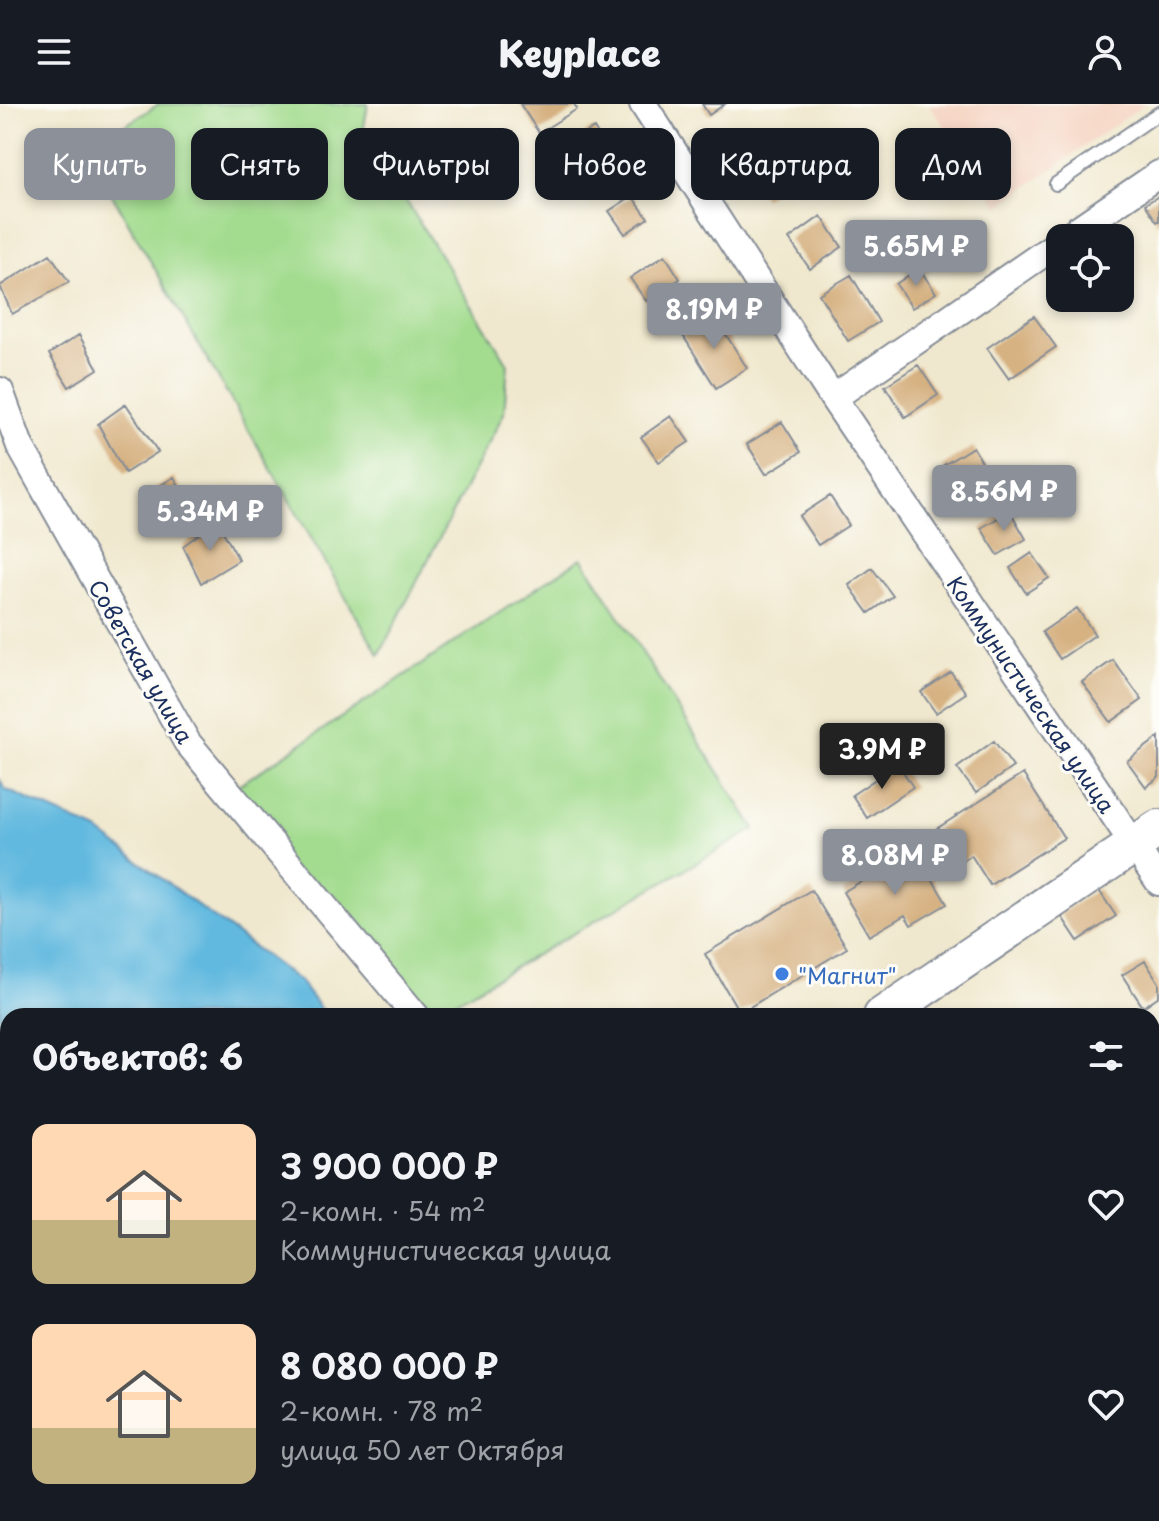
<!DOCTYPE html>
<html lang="ru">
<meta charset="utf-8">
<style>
body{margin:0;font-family:"Playpen Sans",sans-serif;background:#242831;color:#f1f3f6;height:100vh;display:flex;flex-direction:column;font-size:30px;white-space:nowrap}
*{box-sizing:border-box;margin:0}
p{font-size:26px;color:#9ea1a6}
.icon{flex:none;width:44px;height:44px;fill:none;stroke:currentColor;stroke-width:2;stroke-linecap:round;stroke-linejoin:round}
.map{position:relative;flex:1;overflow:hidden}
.details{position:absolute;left:0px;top:904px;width:1160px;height:514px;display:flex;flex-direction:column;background:#171b24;border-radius:24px 24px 0 0;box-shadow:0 4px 12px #0003}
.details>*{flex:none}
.hud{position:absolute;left:24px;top:24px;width:1112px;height:72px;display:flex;gap:16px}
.buttons{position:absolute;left:1046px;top:120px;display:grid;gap:16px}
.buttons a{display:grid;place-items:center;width:88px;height:88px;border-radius:16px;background:#171b24;box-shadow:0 4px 12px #0003;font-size:40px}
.price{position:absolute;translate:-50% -68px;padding:0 18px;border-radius:8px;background:#8c9099;color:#fff;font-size:26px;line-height:52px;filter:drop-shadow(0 2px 4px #0008)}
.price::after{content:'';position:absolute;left:50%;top:48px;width:24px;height:18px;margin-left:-12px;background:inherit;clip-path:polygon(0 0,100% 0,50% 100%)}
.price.current{background:#222;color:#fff}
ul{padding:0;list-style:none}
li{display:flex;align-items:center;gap:24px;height:200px;padding:0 32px}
li span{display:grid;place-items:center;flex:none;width:224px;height:160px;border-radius:16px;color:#555}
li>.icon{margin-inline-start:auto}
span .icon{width:96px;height:96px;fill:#fffc;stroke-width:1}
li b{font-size:34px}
h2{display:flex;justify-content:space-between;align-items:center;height:96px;padding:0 32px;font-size:34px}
.chip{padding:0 28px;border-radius:16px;background:#171b24;box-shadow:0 4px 12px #0003;font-size:28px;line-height:72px}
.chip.current{background:#8c9099;color:#fff}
header{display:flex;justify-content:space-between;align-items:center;height:104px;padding:0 32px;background:#171b24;font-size:36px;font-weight:800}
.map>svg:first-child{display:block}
.built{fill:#f5d3c1}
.industrial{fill:#d1c0bc}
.green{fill:#a3dc8f;stroke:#5f8676;stroke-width:2}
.water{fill:#62b9df;stroke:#3e749e;stroke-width:2}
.building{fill:#d6b181}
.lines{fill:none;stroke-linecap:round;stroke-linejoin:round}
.lane-casing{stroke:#868c96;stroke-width:16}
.street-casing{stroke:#868c96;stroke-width:30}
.secondary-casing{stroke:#868c96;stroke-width:40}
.lane{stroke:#fff;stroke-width:12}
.street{stroke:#fff;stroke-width:26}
.secondary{stroke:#fff;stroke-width:36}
.shop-dot{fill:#3f7fe0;stroke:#fdfcf7;stroke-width:3}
.labels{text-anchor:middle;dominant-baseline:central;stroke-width:6;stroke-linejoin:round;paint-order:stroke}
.street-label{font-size:22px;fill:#1b2f5e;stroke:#fdfcf7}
.shop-label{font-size:22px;fill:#366cbe;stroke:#fdfcf7;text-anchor:start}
</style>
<header><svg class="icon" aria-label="menu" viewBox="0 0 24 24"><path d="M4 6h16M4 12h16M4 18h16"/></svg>Keyplace<svg class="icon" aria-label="person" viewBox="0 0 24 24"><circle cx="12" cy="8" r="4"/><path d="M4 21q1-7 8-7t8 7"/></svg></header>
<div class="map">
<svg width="1159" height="1417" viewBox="0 0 1159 1417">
<rect width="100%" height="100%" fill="#fdfcf7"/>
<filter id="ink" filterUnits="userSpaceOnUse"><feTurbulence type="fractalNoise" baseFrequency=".0125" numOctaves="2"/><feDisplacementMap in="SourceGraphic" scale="16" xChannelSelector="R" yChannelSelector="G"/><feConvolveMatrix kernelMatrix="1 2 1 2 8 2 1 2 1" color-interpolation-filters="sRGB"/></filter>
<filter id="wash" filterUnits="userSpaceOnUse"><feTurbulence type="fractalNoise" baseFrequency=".006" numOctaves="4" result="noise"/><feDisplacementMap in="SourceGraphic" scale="32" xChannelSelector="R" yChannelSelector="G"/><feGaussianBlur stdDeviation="1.8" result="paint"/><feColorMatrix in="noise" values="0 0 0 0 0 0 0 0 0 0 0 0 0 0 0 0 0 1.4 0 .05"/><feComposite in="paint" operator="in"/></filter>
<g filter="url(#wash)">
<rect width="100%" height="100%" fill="#f0e8ce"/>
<path class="built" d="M929,0H1145L999,102Z"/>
<path class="industrial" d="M133,1410H559L564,1417H122Z"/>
<path class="green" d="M159,0H368L363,28L508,260L504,309L379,551L86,46Z
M582,454L755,725L430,912H408L224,691Z"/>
<path class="water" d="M0,676L5,685L98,727L299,877L326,912H8V1342L0,1340Z"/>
<g id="blocks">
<path class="building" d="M520,0H574L577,5L539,29Z
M702,0H725L709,11Z
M594,24L620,68L586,89L559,45Z
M775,37L798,70L764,94L740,61Z
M632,92L648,114L625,130L609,107Z
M1159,92V117L1157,118L1145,100Z
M821,112L842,143L810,165L789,135Z
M50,150L69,178L12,210L0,182Z
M665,151L680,175L646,197L630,174Z
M919,164L936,189L912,204L896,180Z
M851,171L879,218L848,237L819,190Z
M713,210L747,264L716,284L682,230Z
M1034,212L1056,243L1009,275L987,244Z
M79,231L98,265L69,283L49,250Z
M918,261L938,291L905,313L885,282Z
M126,300L158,348L125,369L98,320Z
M671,312L689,338L659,358L641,333Z
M782,318L801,348L766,370L747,340Z
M973,343L992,374L962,393L942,362Z
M174,373L197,412L162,429L142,393Z
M830,392L849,421L818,441L799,412Z
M1010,407L1026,435L998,451L981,424Z
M217,417L239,456L201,479L183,442Z
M1032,449L1049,474L1026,489L1010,464Z
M872,464L893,492L869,509L849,481Z
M1077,504L1095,531L1060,555L1042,528Z
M1113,556L1142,596L1111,618L1082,578Z
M951,568L966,589L936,609L921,588Z
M1159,633V673L1146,683L1127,657Z
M994,637L1013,663L976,689L957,664Z
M898,660L913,683L867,714L852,691Z
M1023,670L1064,734L990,781L971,751L958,760L936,725Z
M919,753L947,800L911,821L905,811L869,832L843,788L879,767L883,774Z
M1098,785L1116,812L1078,837L1060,810Z
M811,786L847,844L740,909L705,850Z
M1145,857L1159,879V892L1143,903L1122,871Z
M1152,1337L1159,1347V1417H1134L1129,1410H1152Z
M293,1410H372L377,1417H298Z
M637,1410H711L716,1417H626Z
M864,1410H928L931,1414L927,1417H868Z
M1015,1410H1076L1078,1413L1071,1417H1019Z"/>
</g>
</g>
<g filter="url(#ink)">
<use href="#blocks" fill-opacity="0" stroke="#868c96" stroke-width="2"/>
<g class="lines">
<g class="lane-casing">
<path id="lane" d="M1056,80L1159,9
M24,1417L27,1410"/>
</g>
<g class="street-casing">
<path id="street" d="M643,0L833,294L1159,778
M1065,134L1159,70
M0,287L20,342L187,638L416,912
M833,294L1060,138
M788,1410L792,1417"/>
</g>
<g class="secondary-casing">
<path id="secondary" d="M882,912L1159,724
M0,1383L8,1384"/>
</g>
<use href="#lane" class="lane"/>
<use href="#street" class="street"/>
<use href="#secondary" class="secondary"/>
</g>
</g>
<circle class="shop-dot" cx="782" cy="870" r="8"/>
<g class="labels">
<g class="street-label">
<text transform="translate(142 557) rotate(60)">Советская улица</text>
<text transform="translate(1032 590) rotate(56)">Коммунистическая улица</text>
</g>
<g class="shop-label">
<text x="798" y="870">"Магнит"</text>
</g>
</g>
</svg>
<div class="buttons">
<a><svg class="icon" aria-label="locate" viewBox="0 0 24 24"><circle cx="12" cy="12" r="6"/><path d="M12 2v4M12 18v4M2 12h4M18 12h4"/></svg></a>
</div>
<b class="price" style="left:916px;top:184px">5.65M ₽</b>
<b class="price" style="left:714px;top:247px">8.19M ₽</b>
<b class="price" style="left:1004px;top:429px">8.56M ₽</b>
<b class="price" style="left:210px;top:449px">5.34M ₽</b>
<b class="price current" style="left:882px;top:687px">3.9M ₽</b>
<b class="price" style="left:895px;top:793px">8.08M ₽</b>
<div class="hud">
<a class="chip current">Купить</a>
<a class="chip">Снять</a>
<a class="chip">Фильтры</a>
<a class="chip">Новое</a>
<a class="chip">Квартира</a>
<a class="chip">Дом</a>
</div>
<section class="details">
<h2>Объектов: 6<svg class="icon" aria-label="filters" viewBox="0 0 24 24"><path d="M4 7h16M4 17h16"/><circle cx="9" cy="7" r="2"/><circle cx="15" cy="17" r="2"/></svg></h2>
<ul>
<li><span style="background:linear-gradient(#ffd9b3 60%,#c2b280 0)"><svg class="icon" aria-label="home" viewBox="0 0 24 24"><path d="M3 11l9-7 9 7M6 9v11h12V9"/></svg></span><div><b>3 900 000 ₽</b><p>2-комн. · 54 m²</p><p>Коммунистическая улица</p></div><svg class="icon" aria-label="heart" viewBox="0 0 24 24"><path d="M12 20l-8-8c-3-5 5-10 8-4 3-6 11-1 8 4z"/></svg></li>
<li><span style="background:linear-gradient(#ffd9b3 65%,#c2b280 0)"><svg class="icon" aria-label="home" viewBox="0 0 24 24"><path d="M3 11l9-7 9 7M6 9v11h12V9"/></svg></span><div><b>8 080 000 ₽</b><p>2-комн. · 78 m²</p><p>улица 50 лет Октября</p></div><svg class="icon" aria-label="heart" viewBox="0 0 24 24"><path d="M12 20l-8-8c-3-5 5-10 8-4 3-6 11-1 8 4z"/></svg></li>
</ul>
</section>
</div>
